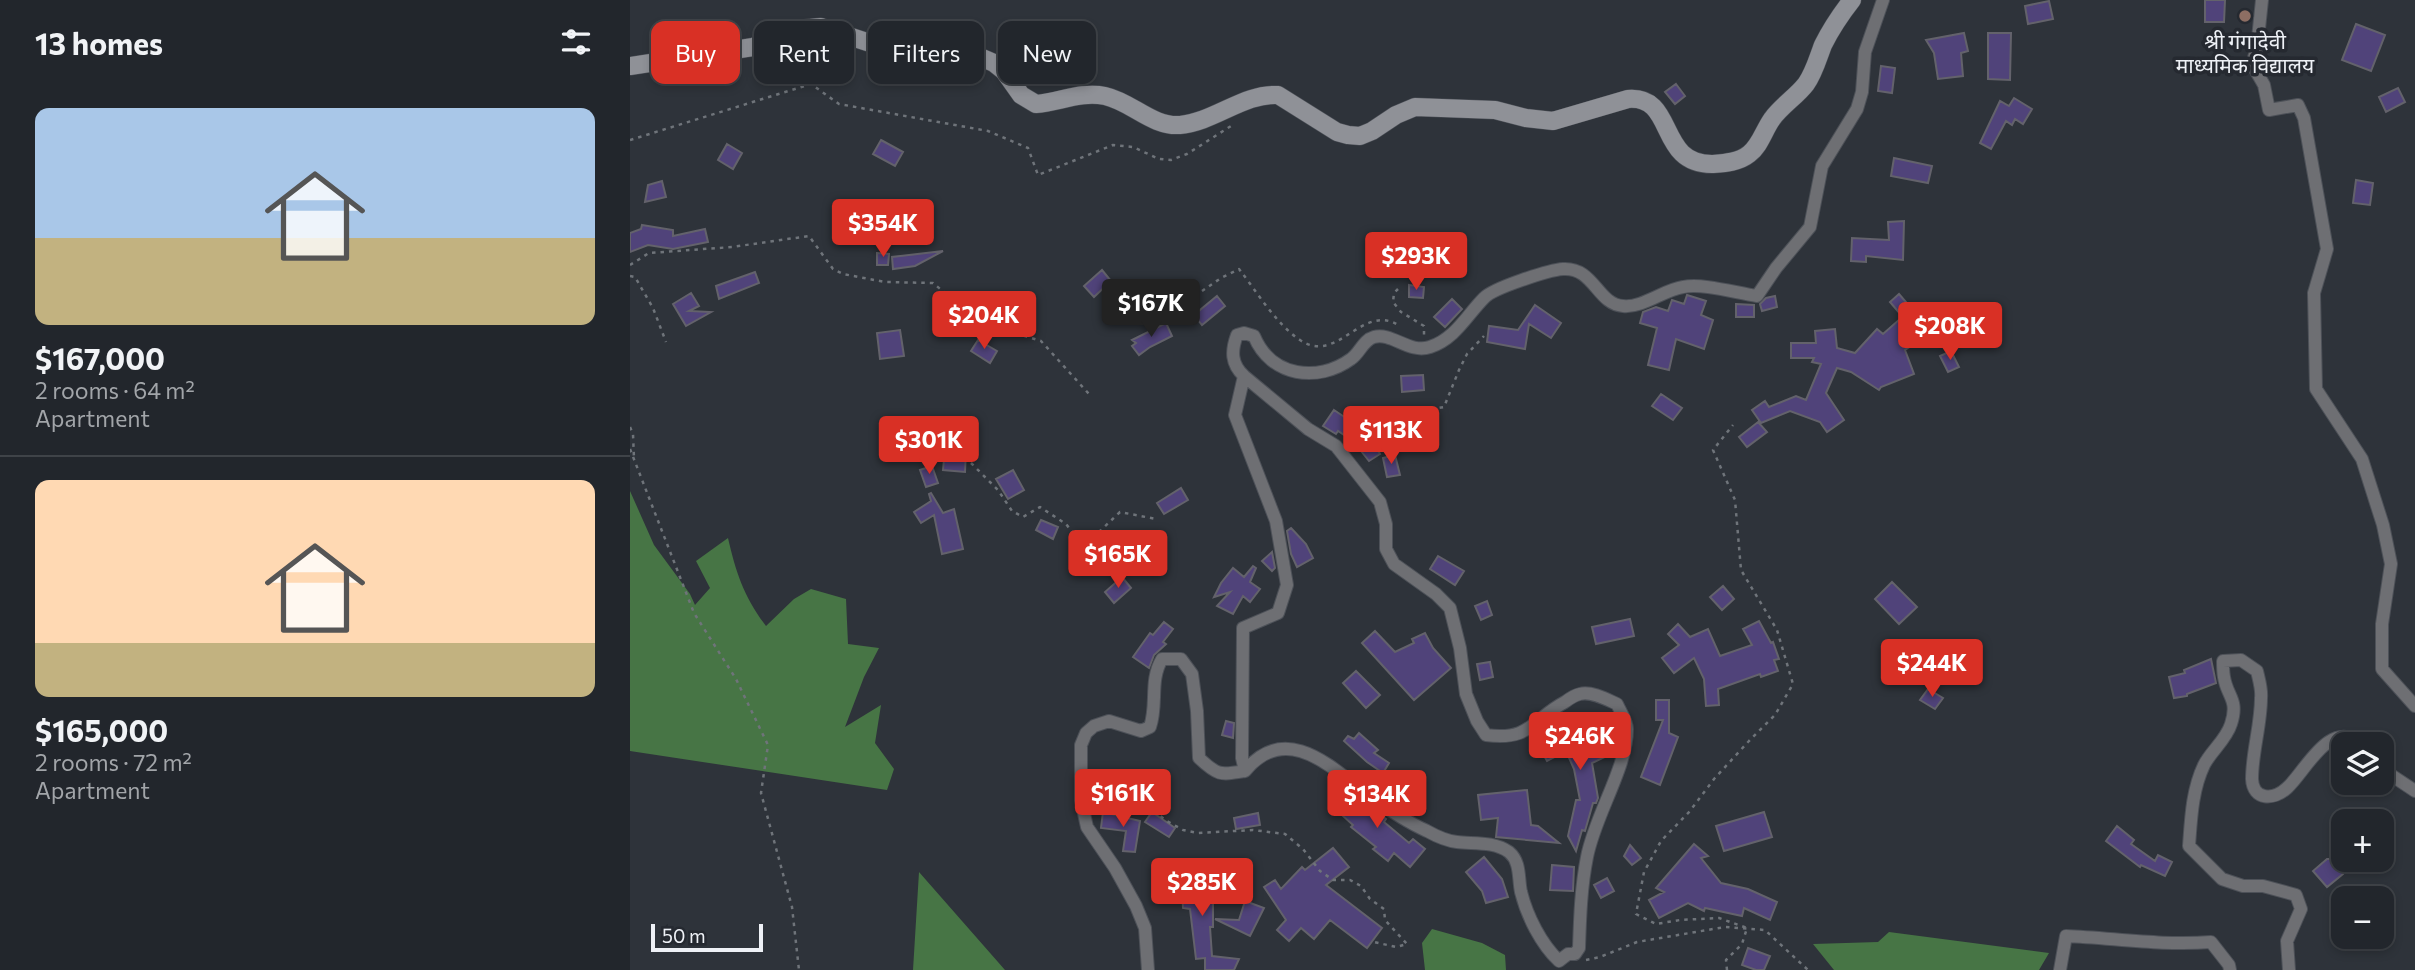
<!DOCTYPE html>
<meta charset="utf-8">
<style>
body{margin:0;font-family:Commissioner,"Noto Sans Devanagari",sans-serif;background:#2e3238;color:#f1f3f6;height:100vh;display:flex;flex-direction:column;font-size:26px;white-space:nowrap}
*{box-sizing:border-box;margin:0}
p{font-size:23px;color:#a2a5a9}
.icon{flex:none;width:38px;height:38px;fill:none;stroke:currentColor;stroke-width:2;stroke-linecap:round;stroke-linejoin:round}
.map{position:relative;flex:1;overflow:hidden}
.details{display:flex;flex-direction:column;background:#22262c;width:630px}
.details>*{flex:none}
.banner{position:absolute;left:21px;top:21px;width:665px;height:63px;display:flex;gap:14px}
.fabs{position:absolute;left:1701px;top:732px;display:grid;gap:14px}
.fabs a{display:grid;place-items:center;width:63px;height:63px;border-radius:14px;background:#22262c;box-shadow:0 4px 10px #0003,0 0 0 2px #3f4348;font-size:35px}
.scale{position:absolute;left:21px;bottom:18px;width:112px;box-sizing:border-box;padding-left:7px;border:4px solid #eef1f6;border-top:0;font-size:19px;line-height:24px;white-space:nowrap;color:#eef1f6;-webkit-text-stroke:5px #252930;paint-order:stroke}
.price{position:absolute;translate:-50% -60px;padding:0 16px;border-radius:7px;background:#d93025;color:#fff;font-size:23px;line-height:46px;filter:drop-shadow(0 2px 4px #0008)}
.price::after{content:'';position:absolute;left:50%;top:42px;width:21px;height:16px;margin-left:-10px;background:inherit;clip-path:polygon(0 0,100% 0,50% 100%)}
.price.selected{background:#222;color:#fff}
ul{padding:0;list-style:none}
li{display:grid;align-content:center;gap:14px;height:371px;padding:0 35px}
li+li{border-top:2px solid #3f4348}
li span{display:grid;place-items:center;height:217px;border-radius:14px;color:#555}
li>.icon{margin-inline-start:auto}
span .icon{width:126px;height:126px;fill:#fffc;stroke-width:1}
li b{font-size:30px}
h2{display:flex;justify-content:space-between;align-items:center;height:84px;padding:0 35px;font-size:30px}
.chip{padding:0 24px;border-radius:14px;background:#22262c;box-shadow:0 4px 10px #0003,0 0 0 2px #3f4348;font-size:24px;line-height:63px}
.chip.selected{background:#d93025;color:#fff}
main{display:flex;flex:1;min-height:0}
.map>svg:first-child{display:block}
.forest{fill:#477545}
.building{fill:#50437a;stroke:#63626b;stroke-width:2}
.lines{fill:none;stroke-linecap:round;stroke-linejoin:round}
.street-casing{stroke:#4d5158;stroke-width:14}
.secondary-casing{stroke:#4d5158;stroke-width:19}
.path{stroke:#6f747a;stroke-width:2.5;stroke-dasharray:3.5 5;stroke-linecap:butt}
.street{stroke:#6e6f73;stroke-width:12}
.secondary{stroke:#8f9197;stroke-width:18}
.education-dot{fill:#8d6e63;stroke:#252930;stroke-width:2.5}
.labels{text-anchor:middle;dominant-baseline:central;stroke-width:7;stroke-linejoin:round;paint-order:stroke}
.poi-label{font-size:21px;fill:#eef1f6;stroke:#252930}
</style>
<main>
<section class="details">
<h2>13 homes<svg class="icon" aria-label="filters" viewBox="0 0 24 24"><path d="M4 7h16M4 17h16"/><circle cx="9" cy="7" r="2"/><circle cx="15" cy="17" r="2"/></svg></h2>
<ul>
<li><span style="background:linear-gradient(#a9c7e8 60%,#c2b280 0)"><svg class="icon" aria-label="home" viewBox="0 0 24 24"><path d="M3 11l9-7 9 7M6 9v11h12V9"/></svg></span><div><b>$167,000</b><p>2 rooms · 64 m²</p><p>Apartment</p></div></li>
<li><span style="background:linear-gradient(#ffd9b3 75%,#c2b280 0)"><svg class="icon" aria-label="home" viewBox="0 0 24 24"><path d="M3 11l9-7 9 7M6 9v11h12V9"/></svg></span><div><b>$165,000</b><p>2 rooms · 72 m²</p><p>Apartment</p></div></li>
</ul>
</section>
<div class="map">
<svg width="1785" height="970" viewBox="0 0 1785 970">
<rect width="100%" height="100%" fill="#2e333a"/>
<path class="forest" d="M0,491L24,545L60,594L65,605L80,588L66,561L98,538C106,573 114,597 136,626L164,599L181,589L216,599L218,644L249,648L234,677L215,727L251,705L245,743L264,769L257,790L0,751Z
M289,872L375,970H283Z
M802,929L852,943L875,955L876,970H795L792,943Z
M1259,932L1419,953L1409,970H1204L1183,944L1248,942Z"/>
<path class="building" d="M1575,0H1595L1594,22H1575Z
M1419,1L1423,19L1398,24L1395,6Z
M1726,24L1755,35L1741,71L1712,60Z
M1334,33L1338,51L1331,53L1333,76L1308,79L1304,53L1296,40Z
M1358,33H1381L1380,80L1358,79Z
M1251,66L1265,68L1262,93L1248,91Z
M1046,84L1055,96L1045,104L1035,92Z
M1768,88L1775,102L1756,112L1749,97Z
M1384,98L1402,109L1393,124L1385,119L1382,125L1376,121L1361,149L1350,143L1370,101L1379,106Z
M251,140L273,152L265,166L243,154Z
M97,144L112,153L103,169L88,160Z
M1264,158L1302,166L1298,183L1261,176Z
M1726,180L1743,183L1740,205L1723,203Z
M32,181L36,197L15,202L18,185Z
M1274,221L1273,260L1236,256V262L1221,261L1222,238L1259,240L1258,222Z
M12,225L43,230V236L75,229L78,242L43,249L18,245L0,252V233L11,229Z
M313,251L285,266L263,269L262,257Z
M247,253L259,254L258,265H247Z
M472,270L481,281L464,297L454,286Z
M125,272L129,283L89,299L86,286Z
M779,285L794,287L793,298L779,297Z
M61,293L69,306L59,311L81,312L56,326L43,304Z
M1269,294L1281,308L1272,316L1260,302Z
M1057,295L1076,301L1071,315L1083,320L1074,349L1046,339L1039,370L1018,365L1027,328L1010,323L1013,312L1026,307L1038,311L1042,300L1054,304Z
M587,296L595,306L572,325L564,315Z
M1145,296L1147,307L1132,311L1130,304L1136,298Z
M822,299L832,309L815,327L804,317Z
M1106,304L1124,305V317H1106Z
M905,305L931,323L921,338L899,324L895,349L857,342L859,326L888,330Z
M1278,312L1295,337L1275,350L1284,374L1251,387L1249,390L1221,372L1207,368L1196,393L1214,420L1197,432L1190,422L1160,411L1131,423L1122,410L1135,401L1139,407L1166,396L1176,400L1191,364L1182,362L1184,358H1161V343H1186L1185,331L1205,329L1207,348L1225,353L1247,329L1253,334Z
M536,323L542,336L520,347L509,355L502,346L506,343L502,340Z
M270,330L274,356L250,359L247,333Z
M348,340L367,351L360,363L341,351Z
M1321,351L1329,367L1318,372L1310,356Z
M793,375L794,390L772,392L771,376Z
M1031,394L1052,408L1043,420L1022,406Z
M704,410L738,433L750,454L739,461L723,441L708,431L706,434L693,426Z
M791,421L796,433L773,441L768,429Z
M1128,422L1137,432L1117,447L1109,437Z
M315,449L336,451L335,472L313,470Z
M765,455L770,475L757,477L753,458Z
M302,466L308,483L296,487L290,470Z
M383,470L394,490L378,499L366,479Z
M551,488L558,500L534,514L527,503Z
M301,493L313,513L324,509L333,549L312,554L304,515L291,523L284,512L301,501L299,494Z
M411,520L428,527L423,539L406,530Z
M661,528L676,544L683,558L667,567L661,554L657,531Z
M642,552L645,568L642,571L632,561Z
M808,556L834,571L825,585L800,569Z
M623,566L626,568L620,582L630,589L620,602L613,596L603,614L587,606L600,592L584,597L591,583L603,568L614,577Z
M492,577L501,588L484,603L475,592Z
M1262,582L1287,607L1269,624L1245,599Z
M1093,586L1104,599L1092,610L1080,597Z
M857,601L862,615L851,620L845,606Z
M1000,619L1004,636L966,644L962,627Z
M1129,621L1141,643L1143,642L1149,659L1144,660L1148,671L1131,677L1130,674L1088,689L1089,705L1076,706L1074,679L1064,658L1044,673L1032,658L1049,645L1038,634L1048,624L1060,637L1078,629L1090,656L1122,645L1113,629Z
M534,622L543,629L533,642L536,644L524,655L519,668L503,657L520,633L523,635Z
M745,631L765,652L784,643L782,639L795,633L803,648L821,668L784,700L732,643Z
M1581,659L1586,683L1557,694V696L1544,698L1539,677L1555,673L1554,670Z
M860,662L863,677L850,680L847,664Z
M726,671L750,695L736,708L713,683Z
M1298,689L1313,698L1305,709L1290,700Z
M1026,700H1039V733L1048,737L1030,785L1011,777L1033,720H1026Z
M596,721L604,723L603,738L592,735Z
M930,728L940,747L977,730L986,748L985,752L962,763L968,798L966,803H963L955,831L952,830L946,851L938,836L946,800H950L944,769L936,751L917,761L906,741Z
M729,733L748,750L744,753L759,763L753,773L737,762L714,741L718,736L724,739Z
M717,790L756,819L754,822L779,843L783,839L795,849L780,867L764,853L758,861L743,849L746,847L721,827L723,825L702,806Z
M897,790L901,825L908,826L929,843L866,837L868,818L851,820L848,795Z
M473,812L510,821L505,852L493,851L496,831L471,828Z
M522,812L545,828L539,837L515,822Z
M1134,812L1142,837L1094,851L1086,826Z
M628,813L630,825L606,829L604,818Z
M1487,826L1504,840L1501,844L1525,861L1528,855L1542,862L1535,876L1511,865L1510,867L1476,841Z
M1064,844L1078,856L1071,858L1091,883L1118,889L1147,902L1140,920L1114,908L1112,916L1075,908L1074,911L1058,903L1029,918L1019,900L1034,892L1026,888Z
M1000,845L1011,858L1002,865L994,856Z
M703,848L719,867L696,885L752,928L737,948L700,920L684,939L671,928L659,941L647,930L656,920L634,887L645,880L651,889L672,867L675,870Z
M854,857L872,879L878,897L856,903L852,891L836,872Z
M1697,859H1725L1713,874L1697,887L1683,871Z
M574,865L577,900H583V927H580L582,956L609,959L604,970H575V958L566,959L560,909L553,908L551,867Z
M922,865L944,867L943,891L920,890Z
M977,878L984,891L971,898L964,885Z
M615,901L634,908L620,936L585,919L609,920Z
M1118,948L1140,956L1134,970H1126L1112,965Z"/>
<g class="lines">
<g class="street-casing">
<path id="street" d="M1632,0L1627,48L1622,64L1634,85L1639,110L1668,105L1674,118L1697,249L1684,293L1686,389L1732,459L1753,525L1761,564L1752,624V669L1785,706
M614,376L678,429L706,446L750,502L756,524V549L764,564L806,594L820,608L830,648L836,694L847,721L856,735C901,741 901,720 935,702C939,699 945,695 950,694C961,691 976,699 987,704C990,711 997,721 997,729C997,768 965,815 957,857C951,887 950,917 949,948L945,954H938L929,961C911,944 897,916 891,892C888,878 891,862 879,852C864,841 843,844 827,842C817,841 806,836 797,831C777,822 756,808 738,795C701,767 656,721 615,771
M1752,769L1785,791
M518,970L515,928L506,906L485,868L457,827L451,800V745L456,733L464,726L479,721L511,731L520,727C528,704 519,681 532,659H551L562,674L567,711L569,758C588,776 590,775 615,771L612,758L613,628L648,613L657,585L646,521L605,415L614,376C601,364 601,351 607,335L614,333L624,336C641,377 688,383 721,359C730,353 733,340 744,337C762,332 779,354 800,347C825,339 837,315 854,298C863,288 919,270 933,269C964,267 967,304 993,306C1013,308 1033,290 1053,287C1073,283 1106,293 1127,296L1146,268L1180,227L1192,166L1227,109L1232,92L1235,52L1253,0
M1430,970L1436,936C1484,938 1533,946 1581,942L1599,965L1600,970
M1659,970L1657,941L1671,909L1666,895L1633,886H1613L1592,879L1559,846C1561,819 1562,790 1574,765C1581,751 1596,740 1601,724C1609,699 1597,697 1594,677C1593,672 1593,666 1593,661L1611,660L1627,671C1629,680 1632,689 1631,698C1631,725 1622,752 1622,779C1623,801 1644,800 1657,788C1676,771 1699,718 1731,744"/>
</g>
<g class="secondary-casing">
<path id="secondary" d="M0,66L123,47L169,29L191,27L240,43L265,46L294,53L335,54L350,57L364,63L374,71L391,95L406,104C430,102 451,91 475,96C502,102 522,127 550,125C584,122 614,93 648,95L707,132L718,135L730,136L742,131L766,115L785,107L865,110L896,118L923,121L998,99C1047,95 1026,165 1083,164C1096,163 1109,162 1119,154C1130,146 1134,130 1142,119C1151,106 1166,97 1176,84C1184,73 1188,58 1193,45C1201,29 1211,14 1222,0"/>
</g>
<path class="path" d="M0,140L181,84L209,104L358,131L398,148L408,175L483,145L503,147L529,159L541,160L557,154L601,126
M0,265L19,253L102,247L179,236L203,269L213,274L255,282L303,283L351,323L411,341L459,394
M0,276L5,277L23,308L36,342
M768,289L764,293L763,302L771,312L794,326V335
M572,291L591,278L609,269C627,292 646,324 670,340C708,366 732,301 770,326
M775,425L781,413L814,407L829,370L837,354L854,336
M0,427L3,434L4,459
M0,449L64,613L106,679L138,745L131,793L162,907L169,970
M341,463L368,490L382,511L393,517L410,507L436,524L449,541L470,531L490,512L526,519
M465,771L486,778L489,790L507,795L535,820L553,830L568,833L623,830L655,834L673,849L690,871L703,880H720L731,886L740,899L754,909L755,920L777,944L766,947L744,942
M956,960L970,957L1007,942L1095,927L1135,930L1178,970
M1097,970L1096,960L1112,944L1117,928L1089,918L1050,920L1026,924L1006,914L1014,872L1031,841L1060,811L1084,779L1119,741L1145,715L1163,684L1147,630L1111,570L1105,500L1083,450L1103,425"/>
<use href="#street" class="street"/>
<use href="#secondary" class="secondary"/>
</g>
<circle class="education-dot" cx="1615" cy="16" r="7"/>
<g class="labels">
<g class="poi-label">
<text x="1615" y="40">श्री गंगादेवी<tspan x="1615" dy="24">माध्यमिक विद्यालय</tspan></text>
</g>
</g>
</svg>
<div class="fabs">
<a><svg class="icon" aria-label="layers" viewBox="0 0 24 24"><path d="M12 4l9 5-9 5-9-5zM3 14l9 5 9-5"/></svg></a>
<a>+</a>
<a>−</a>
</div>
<div class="scale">50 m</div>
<b class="price" style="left:253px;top:259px">$354K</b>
<b class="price" style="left:786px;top:292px">$293K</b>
<b class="price selected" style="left:521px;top:339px">$167K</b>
<b class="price" style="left:354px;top:351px">$204K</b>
<b class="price" style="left:1320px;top:362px">$208K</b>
<b class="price" style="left:761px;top:466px">$113K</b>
<b class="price" style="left:299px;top:476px">$301K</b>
<b class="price" style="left:488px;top:590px">$165K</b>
<b class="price" style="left:1302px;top:699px">$244K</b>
<b class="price" style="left:950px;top:772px">$246K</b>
<b class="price" style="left:493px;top:829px">$161K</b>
<b class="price" style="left:747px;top:830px">$134K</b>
<b class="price" style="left:572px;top:918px">$285K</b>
<div class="banner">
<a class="chip selected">Buy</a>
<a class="chip">Rent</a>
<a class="chip">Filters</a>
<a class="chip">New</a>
</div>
</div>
</main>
